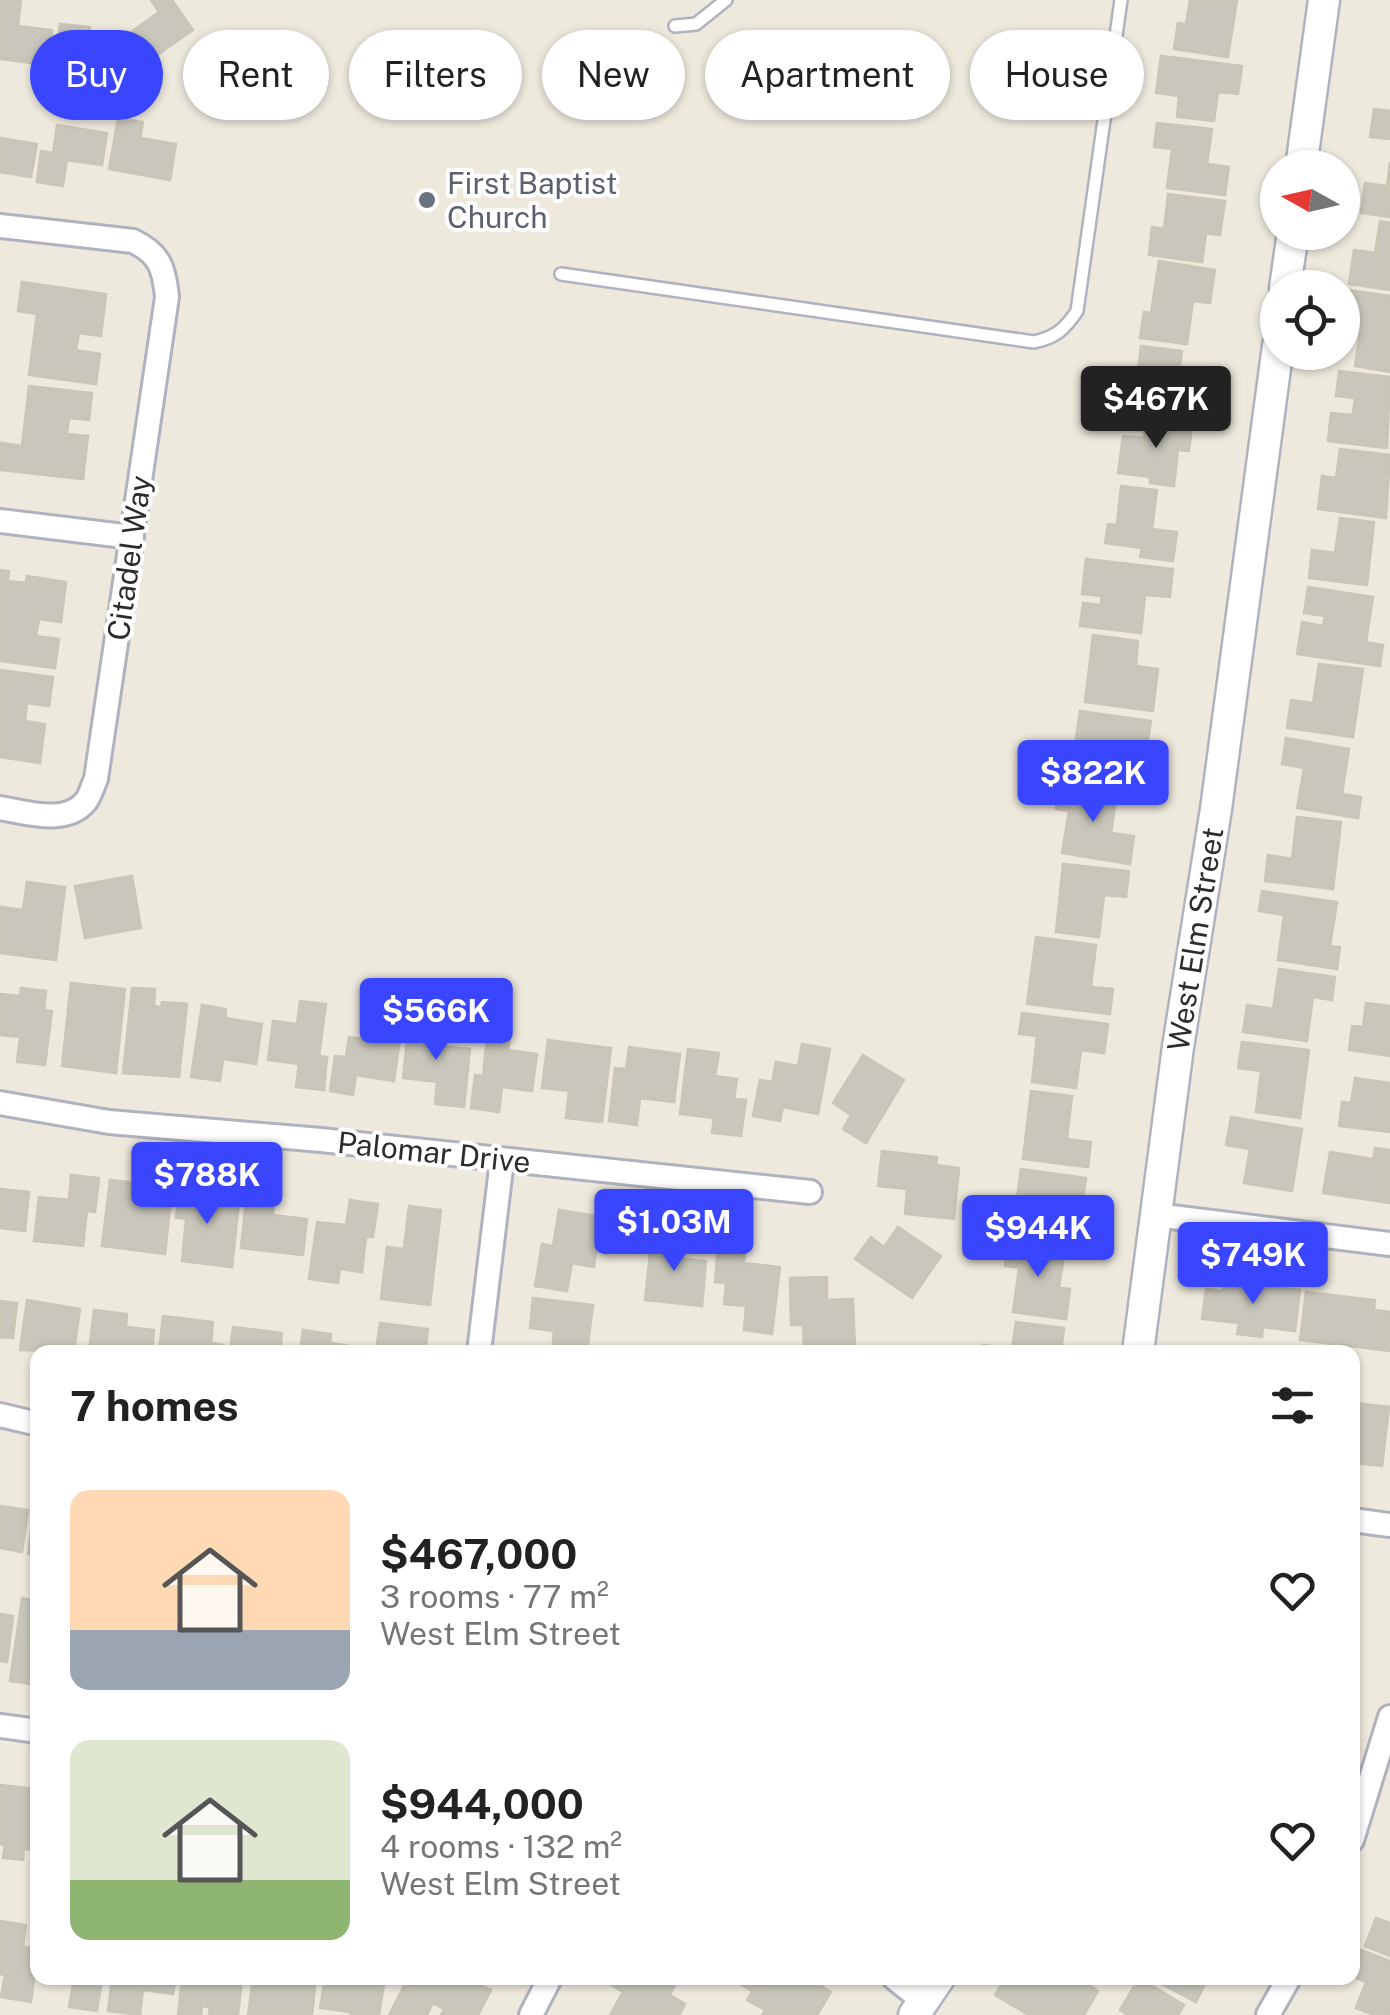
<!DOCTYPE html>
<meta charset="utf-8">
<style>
body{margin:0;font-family:"Public Sans",sans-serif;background:#f2f2f2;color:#222;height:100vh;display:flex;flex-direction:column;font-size:38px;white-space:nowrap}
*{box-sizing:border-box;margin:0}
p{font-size:32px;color:#767676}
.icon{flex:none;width:55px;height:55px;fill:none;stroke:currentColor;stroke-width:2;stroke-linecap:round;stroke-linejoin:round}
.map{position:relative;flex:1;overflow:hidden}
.panel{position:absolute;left:30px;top:1345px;width:1330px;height:640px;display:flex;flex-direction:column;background:#fff;border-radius:20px;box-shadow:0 2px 8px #0004}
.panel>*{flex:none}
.top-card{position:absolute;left:30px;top:30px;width:1330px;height:90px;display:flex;gap:20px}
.needle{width:65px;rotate:278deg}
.fabs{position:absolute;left:1260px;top:150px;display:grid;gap:20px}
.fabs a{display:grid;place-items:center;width:100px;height:100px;border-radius:50%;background:#fff;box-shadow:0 2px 8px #0004;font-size:50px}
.price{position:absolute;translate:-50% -85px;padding:0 22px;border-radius:10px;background:#3945ff;color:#fff;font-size:32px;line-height:65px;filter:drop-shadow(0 2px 5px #0008)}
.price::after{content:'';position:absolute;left:50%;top:60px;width:30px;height:22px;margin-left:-15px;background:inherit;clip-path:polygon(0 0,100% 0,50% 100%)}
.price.current{background:#222;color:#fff}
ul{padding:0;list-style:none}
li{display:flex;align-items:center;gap:30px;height:250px;padding:0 40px}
li span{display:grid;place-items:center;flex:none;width:280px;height:200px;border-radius:20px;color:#555}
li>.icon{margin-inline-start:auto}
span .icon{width:120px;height:120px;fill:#fffc;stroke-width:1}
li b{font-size:42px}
h2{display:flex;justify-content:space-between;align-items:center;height:120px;padding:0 40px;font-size:42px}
.pill{padding:0 35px;border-radius:45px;background:#fff;box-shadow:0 2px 8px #0004;font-size:35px;line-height:90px}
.pill.current{background:#3945ff;color:#fff}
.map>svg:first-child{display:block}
.building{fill:#c9c7bb;stroke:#cac6b6;stroke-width:2.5}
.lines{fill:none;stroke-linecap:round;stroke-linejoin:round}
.lane-casing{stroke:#b1b2c0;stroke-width:16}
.street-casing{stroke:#b1b2c0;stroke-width:28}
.secondary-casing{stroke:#b1b2c0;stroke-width:35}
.lane{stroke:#fff;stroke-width:11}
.street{stroke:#fff;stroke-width:22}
.secondary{stroke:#fff;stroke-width:30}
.worship-dot{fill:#6b7280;stroke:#fff;stroke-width:4}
.labels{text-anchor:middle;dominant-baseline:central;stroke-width:8;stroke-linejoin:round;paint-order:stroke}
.worship-label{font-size:30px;fill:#5b616d;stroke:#fff;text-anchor:start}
.street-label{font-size:30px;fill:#2c2c2c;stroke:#fff}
</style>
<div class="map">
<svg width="1390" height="2015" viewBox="0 0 1390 2015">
<rect width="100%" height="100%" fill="#eee9dd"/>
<path class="building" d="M0,0H21L18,26L52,30L47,65L0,59Z
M151,0H172L193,30L150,60L131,32L159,12Z
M1190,0H1237L1228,57L1174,49L1178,23L1186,24Z
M60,24L90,27L89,35L121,39L117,73L70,67L71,59L56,58Z
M1161,56L1242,66L1238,94L1218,92L1214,121L1177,117L1179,96L1156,93Z
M1374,109L1390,111V139L1370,137Z
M118,118L143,122L140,138L176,144L170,180L109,169Z
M1157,123L1212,129L1207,164L1229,167L1225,195L1167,188L1172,149L1154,147Z
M57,125L107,133L102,165L67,160L63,186L37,182L41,151L53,153Z
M0,138L37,144L31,177L0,172Z
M1390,162V217L1361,213L1365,183L1387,186Z
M1168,194L1225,201L1220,235L1206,233L1202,262L1149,255L1152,227L1164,229Z
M1380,221L1390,223V290L1349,284L1354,250L1375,253Z
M1159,261L1215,270L1210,303L1193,301L1187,344L1140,338L1144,312L1151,313Z
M22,282L106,294L101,336L79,333L76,350L100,354L96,384L29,375L37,314L18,311Z
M1349,290L1390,296V372L1355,366L1361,326L1344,323Z
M1141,346L1182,351L1177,386L1198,388L1194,417L1133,409Z
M1339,371L1390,377L1387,448L1328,441L1331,413L1353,415L1355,398L1336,396Z
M29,386L92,393L89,420L69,418L67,434L88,436L83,479L0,470L1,443L22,446Z
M1146,418L1192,424L1189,451L1178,450L1174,486L1150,483V477L1118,473L1123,436L1144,438Z
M1340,449L1390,455L1386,518L1318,509L1322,476L1336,478Z
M1121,486L1157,490L1152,529L1177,532L1173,561L1140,557L1142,548L1105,543L1108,524L1117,525Z
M1340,518L1374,522L1367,585L1309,578L1312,550L1335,553Z
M1086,559L1173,569L1170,597L1145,595L1141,633L1080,626L1083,603L1101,605V596L1082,594Z
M0,570L9,571L8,581L26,583L27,576L66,582L61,622L39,619L36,636L59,639L55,668L0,661Z
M1308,587L1373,597L1366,642L1383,645L1380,666L1297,654L1302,622L1323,626L1325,616L1304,613Z
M1093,635L1138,641L1136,666L1158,669L1153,711L1085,702Z
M1319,664L1363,669L1353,737L1287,728L1291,700L1313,703Z
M0,670L53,677L49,706L27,703L25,721L45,724L40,763L0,757Z
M1080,711L1151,721L1147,747L1124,744L1118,783L1070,777Z
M1286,738L1349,749L1342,794L1361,797L1358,818L1297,808L1304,768L1282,764Z
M1059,784L1117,793L1111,833L1134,836L1130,864L1062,853L1069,811L1056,809Z
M1297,817L1341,822L1333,889L1265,881L1268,855L1292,859Z
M1063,864L1129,871L1126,897L1104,895L1099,937L1056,932Z
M132,876L141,928L85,938L75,886Z
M27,882L65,887L56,960L0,953L1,907L23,910Z
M1262,891L1337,902L1330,946L1340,947L1337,969L1278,960L1284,915L1259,911Z
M1036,937L1096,945L1091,987L1113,989L1110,1014L1027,1004Z
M1279,969L1335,977L1332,1000L1313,997L1307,1041L1243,1032L1247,1005L1273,1009Z
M71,983L125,989L116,1073L62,1066Z
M21,988L46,991L44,1010L52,1011L45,1065L17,1062L20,1037L0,1035V994L20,996Z
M132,988L155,989L154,1006L161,1007L162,1002L187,1004L179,1077L123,1073Z
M300,1001L326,1004L319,1056L327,1057L324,1090L296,1087L299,1064L268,1060L273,1021L297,1024Z
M1366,1003L1390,1006V1056L1349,1050L1352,1026L1363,1027Z
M202,1005L226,1009L225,1018L262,1024L256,1064L223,1059L220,1081L191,1077Z
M410,1012L430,1014L427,1044L470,1049L464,1107L435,1104L437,1082L403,1078Z
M1022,1013L1108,1024L1104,1053L1081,1050L1076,1088L1032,1082L1037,1036L1019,1034Z
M374,1014L403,1018L394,1081L356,1075L353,1095L330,1091L335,1056L346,1057L349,1037L370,1040Z
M487,1037L510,1040L508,1050L537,1054L532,1091L502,1087L499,1112L471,1108L475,1075L483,1076Z
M548,1040L611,1048L602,1122L566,1118L569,1091L542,1088Z
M1242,1042L1309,1050L1300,1118L1256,1112L1261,1071L1238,1068Z
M802,1044L830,1049L818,1114L783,1107L780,1121L753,1116L760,1080L772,1082L776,1062L798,1066Z
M629,1047L680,1054L674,1102L640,1098L637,1125L609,1121L615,1068L626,1069Z
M688,1049L719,1053L715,1076L737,1079L734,1099L746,1100L741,1136L712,1133L714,1118L680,1114Z
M863,1055L904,1080L866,1143L843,1129L851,1115L833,1103Z
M1355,1078L1390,1083V1132L1339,1126L1342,1102L1351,1103Z
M1031,1091L1072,1096L1067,1139L1091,1142L1088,1167L1023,1159Z
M1231,1117L1302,1129L1292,1191L1244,1183L1250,1149L1226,1145Z
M1375,1148L1390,1150V1203L1323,1193L1330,1152L1373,1159Z
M882,1151L937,1157L936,1165L959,1168L954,1219L905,1214L907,1189L878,1186Z
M1021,1169L1086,1178L1082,1203L1057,1200L1051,1240L994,1232L997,1212L1015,1214Z
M71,1175L99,1178L95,1212L87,1211L83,1246L34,1241L39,1197L69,1200Z
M110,1180L138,1183L135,1204L170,1208L165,1254L102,1246Z
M180,1183L207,1186L206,1199L239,1203L232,1267L182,1261L186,1219L176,1218Z
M0,1189L29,1192L25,1231L0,1228Z
M247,1192L275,1195L273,1215L307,1219L303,1255L241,1248Z
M350,1200L378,1204L373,1237H366L362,1272L340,1269L338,1283L309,1279L317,1222L346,1225Z
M409,1206L441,1210L430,1305L381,1299L387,1247L404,1249Z
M559,1210L626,1221L621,1249L597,1245L594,1267L572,1263L567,1291L535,1286L542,1244L553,1246Z
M898,1227L941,1256L912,1298L855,1259L871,1237L884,1247Z
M652,1233L679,1236L676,1258L706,1261L702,1306L645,1300Z
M1008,1241L1065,1249L1059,1288L1070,1289L1066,1319L1013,1312L1019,1268L1005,1266Z
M718,1246L746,1248L744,1263L780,1267L772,1334L744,1330L746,1306L724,1304L726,1283L715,1282Z
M827,1277V1300L853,1299L855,1348L804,1349L803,1325H791L790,1278Z
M1224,1281L1300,1290L1295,1331L1263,1327L1262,1337L1237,1334L1239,1323L1202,1319L1206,1289L1223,1291Z
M1306,1292L1375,1300L1374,1310L1390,1312V1351L1300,1340Z
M533,1298L593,1305L587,1352H552L554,1331L530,1328Z
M27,1300L80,1309L74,1352L20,1350Z
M0,1301L17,1303L13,1338L0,1337Z
M94,1310L127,1314L126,1327L154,1330L152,1352H89Z
M163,1316L213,1322L211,1343L223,1345L222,1352H159Z
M1016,1322L1064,1328L1061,1352H982L983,1345L1012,1349Z
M380,1323L428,1329L425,1352H376Z
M233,1327L282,1333L280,1352H230Z
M303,1330L331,1334L330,1343L350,1346L349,1352H300Z
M1355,1403L1389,1407L1382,1466L1354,1463L1352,1470Z
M0,1506L28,1510L22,1552L0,1548Z
M34,1511H38V1556L28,1554Z
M22,1598L38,1601V1685L10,1681Z
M0,1614L13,1616L7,1662L0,1661Z
M0,1785L38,1789L34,1820L38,1821V1851L24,1849L23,1860L3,1858L5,1845L0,1844Z
M1376,1918L1390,1923V1956L1365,1946Z
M0,1921L26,1925L23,1947L38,1949L31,2002L1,1997L5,1975L0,1974Z
M1361,1950L1390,1961V2015H1374L1356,2008L1366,1982L1352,1976Z
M41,1978H102L97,2011L69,2007L73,1985Z
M112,1978H176L173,1994L143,1990L140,2015L108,2011Z
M182,1978H242L238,2015H209L210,2007L202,2006L201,2015H178Z
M253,1978H316L312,2015H248Z
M325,1978H385L379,2015H350V2012L320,2008Z
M408,1978H466L491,1990L478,2015H441L444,2009L433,2003L427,2015H389Z
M615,1978H676L678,1979L670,1995L685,2004L679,2015H610L623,1992L611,1985Z
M737,1978H808L831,1992L817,2015H762L765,2010L747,2000L752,1991L735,1981Z
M1005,1978H1077L1098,1991L1084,2015H1029L995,1995Z
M1139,1978L1184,2005L1178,2015H1128L1120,2010Z
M1150,1978H1208L1196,2002Z"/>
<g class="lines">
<g class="lane-casing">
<path id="lane" d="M675,26L696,24L726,0
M561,274L1034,342C1056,337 1064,330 1077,311L1121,0"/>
</g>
<g class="street-casing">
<path id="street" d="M0,226L133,241C160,254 164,268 167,297L96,779C93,785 90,796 86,801C66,826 26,812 0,808
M0,521L132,537
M0,1103L109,1122L321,1140L810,1192
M1155,1215L1390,1244
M479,1352L502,1160
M0,1415L38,1424
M1352,1520L1390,1525
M0,1726L38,1731
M1352,1840L1390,1717
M894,1978L923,2001
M531,2015L550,1978
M1268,2015L1289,1978"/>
</g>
<g class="secondary-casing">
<path id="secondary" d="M1301,168L1324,0
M1285,288L1293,232
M1138,1352L1178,1047L1216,809L1278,346
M914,2015L939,1978"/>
</g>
<use href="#lane" class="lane"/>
<use href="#street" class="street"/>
<use href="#secondary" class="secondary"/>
</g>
<circle class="worship-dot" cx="427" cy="200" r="10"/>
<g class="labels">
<g class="worship-label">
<text x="447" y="183">First Baptist<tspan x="447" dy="34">Church</tspan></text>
</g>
<g class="street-label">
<text transform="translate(129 558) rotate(-82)">Citadel Way</text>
<text transform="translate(1195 939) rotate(-81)">West Elm Street</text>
<text transform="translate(434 1152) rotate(6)">Palomar Drive</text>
</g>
</g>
</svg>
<div class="fabs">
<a><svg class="needle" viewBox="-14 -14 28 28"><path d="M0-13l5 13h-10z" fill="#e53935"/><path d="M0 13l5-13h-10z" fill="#767676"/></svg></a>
<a><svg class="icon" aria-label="locate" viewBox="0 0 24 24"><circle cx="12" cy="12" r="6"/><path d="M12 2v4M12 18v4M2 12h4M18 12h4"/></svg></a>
</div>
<b class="price current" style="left:1156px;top:451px">$467K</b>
<b class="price" style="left:1093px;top:825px">$822K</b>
<b class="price" style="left:436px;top:1063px">$566K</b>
<b class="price" style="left:207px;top:1227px">$788K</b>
<b class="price" style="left:674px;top:1274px">$1.03M</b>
<b class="price" style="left:1038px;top:1280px">$944K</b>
<b class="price" style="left:1253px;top:1307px">$749K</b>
<div class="top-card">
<a class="pill current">Buy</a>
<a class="pill">Rent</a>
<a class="pill">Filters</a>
<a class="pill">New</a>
<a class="pill">Apartment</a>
<a class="pill">House</a>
</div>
<section class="panel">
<h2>7 homes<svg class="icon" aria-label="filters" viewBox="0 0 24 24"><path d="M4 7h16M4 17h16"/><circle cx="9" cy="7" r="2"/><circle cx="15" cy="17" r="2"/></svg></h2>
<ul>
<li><span style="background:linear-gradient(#ffd9b3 70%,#9aa5b1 0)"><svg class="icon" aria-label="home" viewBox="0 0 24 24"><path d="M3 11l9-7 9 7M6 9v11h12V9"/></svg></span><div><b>$467,000</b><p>3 rooms · 77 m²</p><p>West Elm Street</p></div><svg class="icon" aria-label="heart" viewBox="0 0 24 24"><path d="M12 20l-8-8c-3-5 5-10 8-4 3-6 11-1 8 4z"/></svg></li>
<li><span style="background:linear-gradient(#dfe7d0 70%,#8fb573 0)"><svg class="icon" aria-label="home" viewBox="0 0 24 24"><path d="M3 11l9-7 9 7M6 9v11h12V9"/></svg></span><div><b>$944,000</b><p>4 rooms · 132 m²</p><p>West Elm Street</p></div><svg class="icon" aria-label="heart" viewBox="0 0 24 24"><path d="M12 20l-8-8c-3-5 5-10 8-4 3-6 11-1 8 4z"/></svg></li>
</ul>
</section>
</div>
